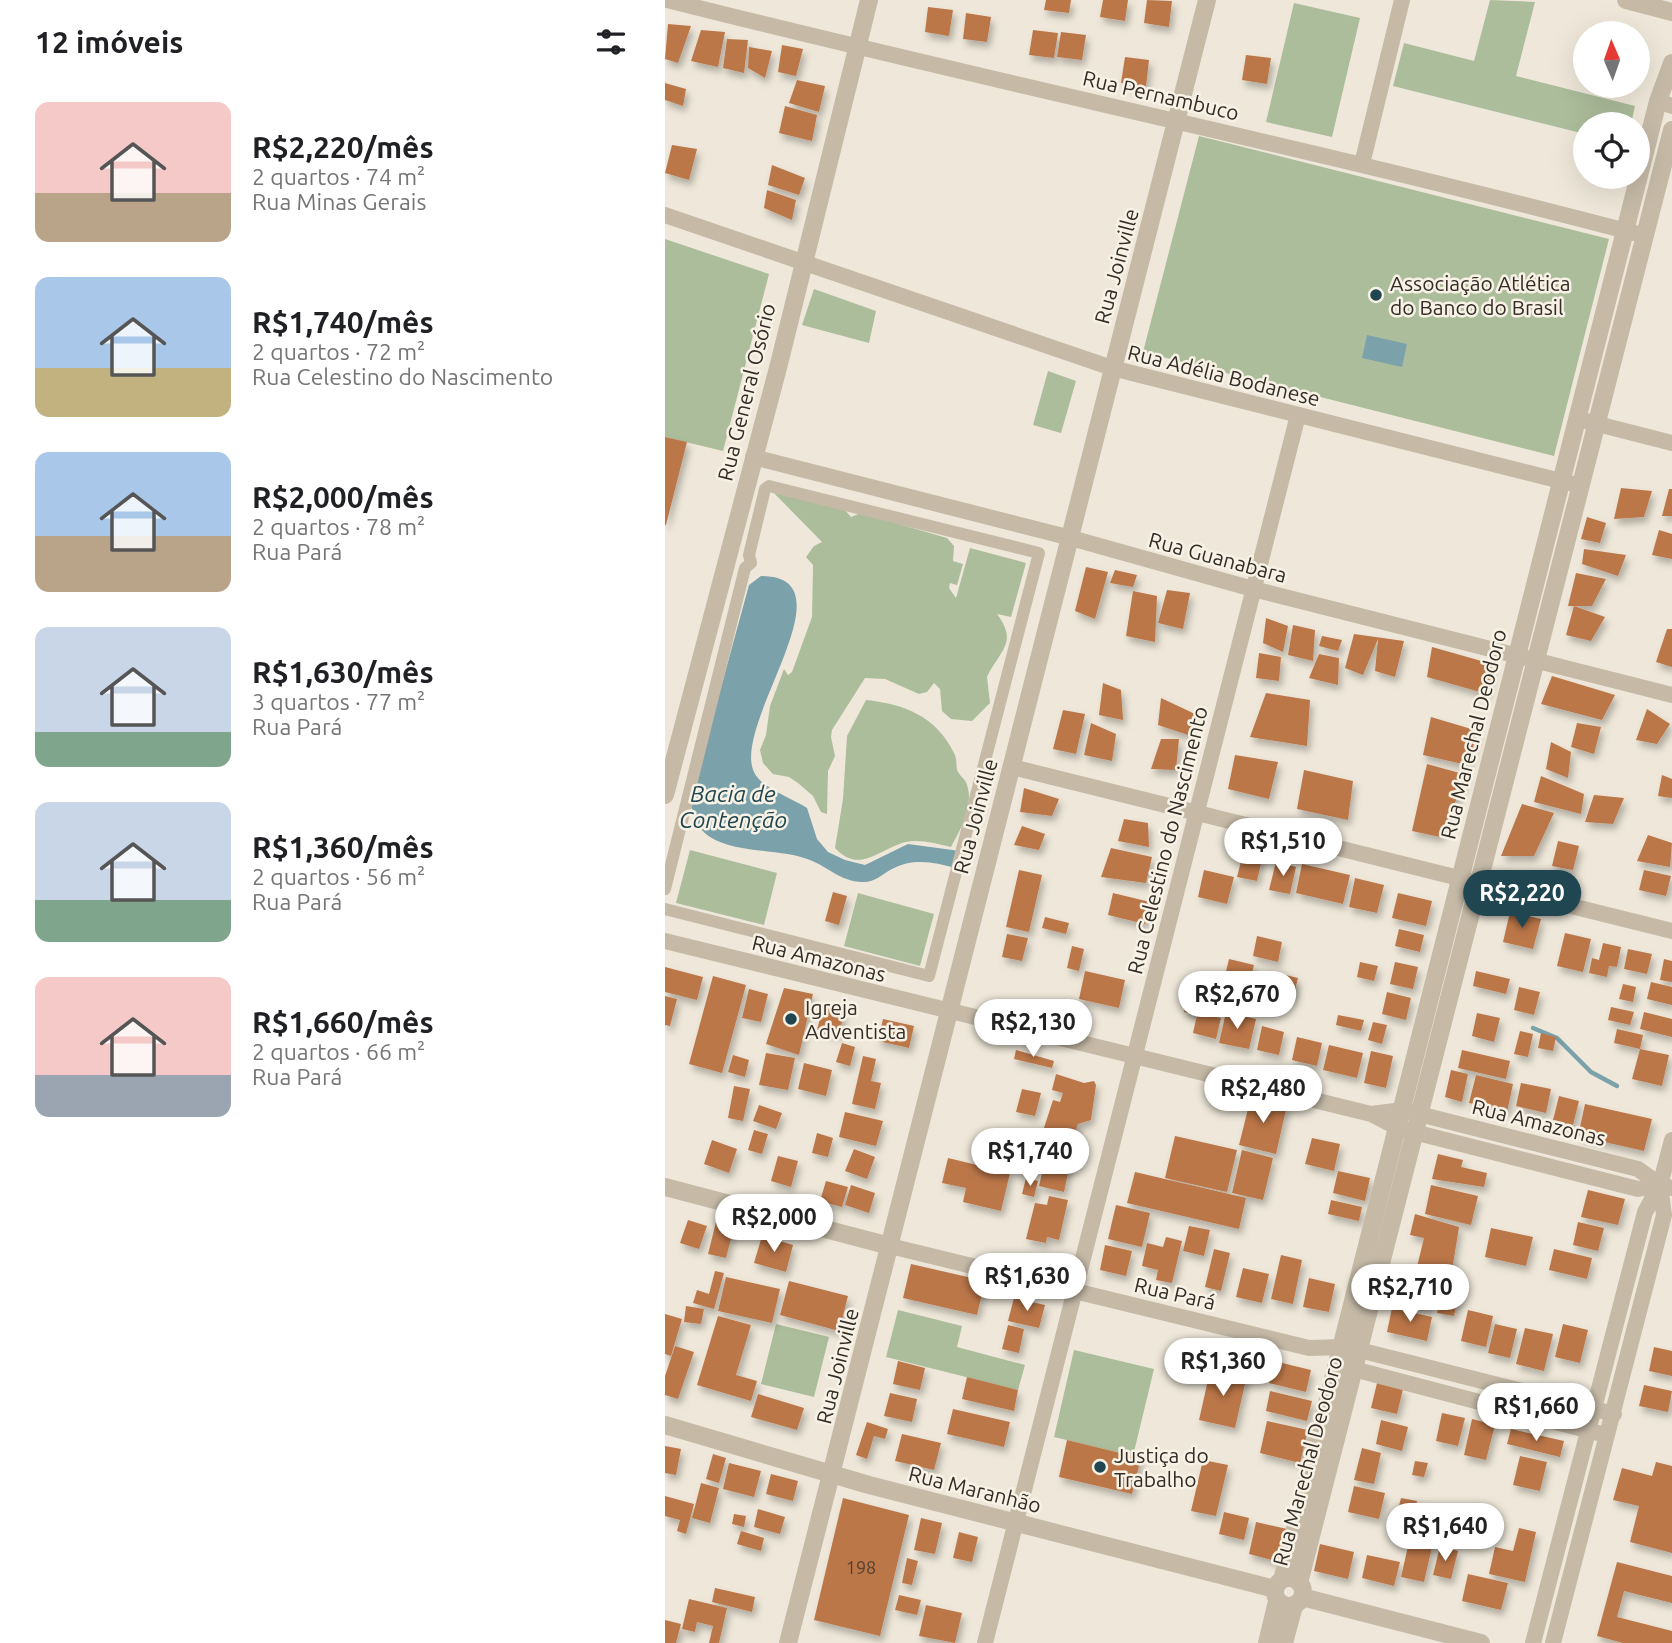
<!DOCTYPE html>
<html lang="pt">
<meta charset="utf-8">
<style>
body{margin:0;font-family:Ubuntu,sans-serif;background:#f6f6f6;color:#202124;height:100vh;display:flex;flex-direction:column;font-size:26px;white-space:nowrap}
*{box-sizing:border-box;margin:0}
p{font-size:23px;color:#757577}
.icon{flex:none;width:38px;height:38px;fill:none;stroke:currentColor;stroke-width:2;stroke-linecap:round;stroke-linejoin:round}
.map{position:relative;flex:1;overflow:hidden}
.panel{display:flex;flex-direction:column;background:#fff;width:665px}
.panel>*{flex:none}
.needle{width:46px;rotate:358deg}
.fabs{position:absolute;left:908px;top:21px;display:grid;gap:14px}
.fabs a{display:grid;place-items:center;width:77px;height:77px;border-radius:50%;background:#fff;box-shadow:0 7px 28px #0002;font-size:35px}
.price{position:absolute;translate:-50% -60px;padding:0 16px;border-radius:24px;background:#fff;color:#222;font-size:23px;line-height:46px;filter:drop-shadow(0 2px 4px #0008)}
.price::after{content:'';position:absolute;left:50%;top:42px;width:21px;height:16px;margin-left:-10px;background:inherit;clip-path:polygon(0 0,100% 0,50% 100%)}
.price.active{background:#204651;color:#fff}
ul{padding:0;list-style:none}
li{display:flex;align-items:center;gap:21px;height:175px;padding:0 35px}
li span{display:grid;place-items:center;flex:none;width:196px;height:140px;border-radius:14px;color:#555}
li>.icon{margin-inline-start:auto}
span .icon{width:84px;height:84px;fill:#fffc;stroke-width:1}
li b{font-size:30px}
h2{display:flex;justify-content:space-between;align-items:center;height:84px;padding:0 35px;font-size:30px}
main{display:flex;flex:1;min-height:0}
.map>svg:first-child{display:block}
.green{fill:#acbd9b}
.water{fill:#7ba1aa}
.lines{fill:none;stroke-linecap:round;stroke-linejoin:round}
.stream{stroke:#7ba1aa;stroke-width:4.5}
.building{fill:#bc774a;filter:url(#shadow)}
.pedestrian{stroke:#c6baa7;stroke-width:12}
.minor{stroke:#c6baa7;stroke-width:16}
.tertiary{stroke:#c6baa7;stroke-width:18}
.poi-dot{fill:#204651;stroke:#f7f2e5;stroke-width:2.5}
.labels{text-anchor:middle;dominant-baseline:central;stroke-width:5;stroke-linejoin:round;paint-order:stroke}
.number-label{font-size:18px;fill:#553f30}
.street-label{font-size:21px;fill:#332c27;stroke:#f7f2e5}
.poi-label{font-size:21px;fill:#332c27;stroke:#f7f2e5;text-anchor:start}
.water-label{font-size:23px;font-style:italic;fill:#204651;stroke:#f7f2e5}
</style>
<main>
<section class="panel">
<h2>12 imóveis<svg class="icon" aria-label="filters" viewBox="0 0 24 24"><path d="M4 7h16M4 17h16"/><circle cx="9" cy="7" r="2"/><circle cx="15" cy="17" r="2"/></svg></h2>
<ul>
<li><span style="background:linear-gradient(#f6c9c9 65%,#b9a48a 0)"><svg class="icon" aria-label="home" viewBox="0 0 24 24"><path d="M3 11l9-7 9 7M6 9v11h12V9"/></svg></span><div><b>R$2,220/mês</b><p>2 quartos · 74 m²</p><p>Rua Minas Gerais</p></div></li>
<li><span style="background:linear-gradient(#a9c7e8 65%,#c2b280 0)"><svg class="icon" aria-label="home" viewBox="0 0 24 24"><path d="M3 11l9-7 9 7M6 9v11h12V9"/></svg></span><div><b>R$1,740/mês</b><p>2 quartos · 72 m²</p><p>Rua Celestino do Nascimento</p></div></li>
<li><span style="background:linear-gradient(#a9c7e8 60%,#b9a48a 0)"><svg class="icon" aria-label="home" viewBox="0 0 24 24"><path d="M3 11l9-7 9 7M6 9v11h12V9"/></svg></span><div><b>R$2,000/mês</b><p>2 quartos · 78 m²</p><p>Rua Pará</p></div></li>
<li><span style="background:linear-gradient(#c9d6e8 75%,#7fa58c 0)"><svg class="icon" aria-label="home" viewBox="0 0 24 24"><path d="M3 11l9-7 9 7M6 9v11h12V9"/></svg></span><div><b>R$1,630/mês</b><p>3 quartos · 77 m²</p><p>Rua Pará</p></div></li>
<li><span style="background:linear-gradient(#c9d6e8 70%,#7fa58c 0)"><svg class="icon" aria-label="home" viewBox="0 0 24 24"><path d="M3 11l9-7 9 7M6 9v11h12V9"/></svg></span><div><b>R$1,360/mês</b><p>2 quartos · 56 m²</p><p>Rua Pará</p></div></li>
<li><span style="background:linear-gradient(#f6c9c9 70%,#9aa5b1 0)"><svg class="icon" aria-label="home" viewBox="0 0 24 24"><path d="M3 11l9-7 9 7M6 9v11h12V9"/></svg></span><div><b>R$1,660/mês</b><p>2 quartos · 66 m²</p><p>Rua Pará</p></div></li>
</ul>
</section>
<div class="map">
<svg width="1007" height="1643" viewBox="0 0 1007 1643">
<defs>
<filter id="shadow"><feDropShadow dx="3" dy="5.5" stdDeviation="3.5" flood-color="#0004"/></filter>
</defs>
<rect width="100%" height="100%" fill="#efe8da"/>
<path class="green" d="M825,0L870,2L851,76L970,106L966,124H920V134L728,86L739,43L809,61Z
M629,3L695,18L667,137L601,122Z
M534,136L944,239L889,456L478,352Z
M0,239L104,274L58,451L0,437Z
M149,289L211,311L204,343L137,325Z
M383,371L411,381L396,433L368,425Z
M107,491L180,510L186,517L196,513L282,538L289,546L288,561L298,564L292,585L285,583L284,588L291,598L305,548L361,563L346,617L332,614C354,643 334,651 322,677L325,703L307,721L286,719L277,711L275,689L269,683L262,692L254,694L220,679L200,678L167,730L166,737L170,756L163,771L162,814L156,812L148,796L133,783L124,777L108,774L98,763L95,750L101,735L105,706L119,669L123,675L127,672L147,617L148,565L141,557L149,546L157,542Z
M201,700C239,704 271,716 289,753C293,760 290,767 293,772C296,777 301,780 302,785C309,806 296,829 286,847C272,844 255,839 241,842C215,848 195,875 170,848L178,799L182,736Z
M25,850L112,873L99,925L11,903Z
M193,893L269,914L255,966L179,946Z
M233,1310L297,1326L292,1347L360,1365L353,1390L221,1357Z
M111,1324L164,1337L149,1397L96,1384Z
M409,1350L489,1369L468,1456L389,1437Z"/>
<path class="water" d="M702,335L742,344L737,367L697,358Z
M96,576C190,576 66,724 89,772C96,788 127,798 142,808L152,839L163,852L180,860L200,865L243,844L295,851L290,868C269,862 248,858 227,869C217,874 211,882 198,882C174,882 161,864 139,858C110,849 71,853 45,837C32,829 28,815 25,801L84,585Z"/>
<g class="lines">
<path class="stream" d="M868,1028L892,1038L926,1072L952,1086"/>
</g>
<path class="building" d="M381,0H406L404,13L379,10Z
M438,0H463L460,21L435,17Z
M482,0L507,1L504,27L479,23Z
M263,7L288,10L284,36L260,32Z
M301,13L326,17L322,42L298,39Z
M3,24L26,26L13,63L0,59Z
M36,30L60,32L53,67L26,61Z
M368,30L393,33L389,58L364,55Z
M396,32L421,35L417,60L392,57Z
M62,39L83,40L79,73L58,68Z
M117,45L138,49L131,76L113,72Z
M84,47L107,51L100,78L83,68Z
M581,55L606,58L602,84L577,80Z
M460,57L484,60L481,86L456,83Z
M132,80L160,86L154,112L124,103Z
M0,83L21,89L18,106L0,100Z
M120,106L152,115L147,141L114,133Z
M7,145L32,149L24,180L0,173Z
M107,165L140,178L134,195L103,185Z
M102,190L131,200L127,220L99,208Z
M0,437L22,442L1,525H0Z
M956,488L987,491L979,517L949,519Z
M1004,489H1007V516H997Z
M922,517L941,523L935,543L916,539Z
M994,530L1007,534V559L987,555Z
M919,549L961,555L953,576L917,564Z
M421,567L443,572L430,619L410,611Z
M450,570L472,575L468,587L445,583Z
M911,573L941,579L927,606H903Z
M502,590L525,593L518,629L493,623Z
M468,591L492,596L490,642L461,636Z
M909,606L940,617L926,641L901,635Z
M601,618L623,626L618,652L598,643Z
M628,625L650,630L648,661L623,655Z
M1002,629H1007V667L991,662Z
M689,634L739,641L730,677L710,671L713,639L698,675L680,668Z
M657,636L677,640L673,651L654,646Z
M767,647L827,664L822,694L762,677Z
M594,653L616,657L614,681L591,678Z
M654,654L674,658L673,685L644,678Z
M887,676L950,695L937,720L876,704Z
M438,683L456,690L458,720L434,715Z
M601,693L645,700L642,746L585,737Z
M496,698L530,714L523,735L493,725Z
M982,709L1005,724L992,744L971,740Z
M398,710L420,714L411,754L388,749Z
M766,717L813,731L802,765L758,755Z
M426,723L451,734L447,761L419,755Z
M912,723L936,727L929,754L906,747Z
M496,739H514L511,770L486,769Z
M886,742L906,752L903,778L881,769Z
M570,755L613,762L604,799L563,789Z
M762,764L802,775L775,837L747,831Z
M639,770L688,781L683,820L632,809Z
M997,775L1007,779V798L993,796Z
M876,776L919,794L916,814L869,802Z
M359,788L394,799L387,816L355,812Z
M929,795L959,798L948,824L920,822Z
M857,804L889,813L869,856H836Z
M459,819L483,823L484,847L453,841Z
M357,826L380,834L374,850L349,845Z
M983,835L1007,843L1005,867L972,861Z
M893,841L914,846L908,870L887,866Z
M446,848L487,857L481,883L436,877Z
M579,850L598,854L592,881L572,877Z
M611,862L631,867L625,894L604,890Z
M637,864L685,875L678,904L631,893Z
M354,870L377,875L364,932L341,927Z
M539,870L569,877L562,904L533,897Z
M979,870L1006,876L1001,896L974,890Z
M690,878L719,885L712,913L684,907Z
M168,892L182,896L174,925L160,921Z
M448,893L485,902L480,924L443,915Z
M733,893L767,901L761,926L727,918Z
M845,912L876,919L868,949L838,942Z
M380,917L404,923L401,934L377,928Z
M734,929L759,935L755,952L730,946Z
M900,933L926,939L918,972L892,966Z
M342,934L363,938L357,961L337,957Z
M592,936L617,942L613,962L588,956Z
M938,943L956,947L952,967L944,966L942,977L924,973L927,958L934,960Z
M407,946L419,949L414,971L402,968Z
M963,949L987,954L982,974L959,969Z
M564,959L589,965L583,989L558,984Z
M999,959L1007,961V982L995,980Z
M695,962L713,966L709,981L692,977Z
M730,962L753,967L748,989L725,984Z
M0,967L38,977L32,1000L0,992Z
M420,971L460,980L454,1008L414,999Z
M811,971L845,979L841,994L808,986Z
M612,973L633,978L628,998L607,993Z
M48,976L81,985L57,1073L24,1064Z
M986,982L1007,987V1005L982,999Z
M958,984L971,987L968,1002L954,999Z
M854,987L875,992L869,1015L849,1010Z
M119,988L148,994L134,1055L101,1044Z
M84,989L103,994L96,1022L77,1018Z
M722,992L746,998L741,1020L717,1014Z
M0,996L12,999L5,1026L0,1025Z
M523,996L545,1000L542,1015L556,1018L551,1039L528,1033L532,1015L519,1012Z
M158,1007L179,1013L174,1035L152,1030Z
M946,1007L969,1012L965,1025L943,1020Z
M561,1012L591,1019L584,1049L554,1043Z
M979,1012L1007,1019V1037L975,1029Z
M812,1013L835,1018L829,1042L807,1036Z
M673,1015L699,1020L696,1031L671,1025Z
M218,1019L249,1026L244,1048L213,1041Z
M708,1022L722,1025L717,1044L703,1040Z
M597,1026L619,1032L614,1055L592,1050Z
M952,1029L978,1035L975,1049L949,1043Z
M855,1031L868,1034L863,1057L849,1054Z
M876,1033L891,1037L888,1051L873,1048Z
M632,1037L657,1043L652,1066L627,1060Z
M177,1043L190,1047L185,1066L171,1062Z
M664,1045L698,1053L692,1078L658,1070Z
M975,1049L1004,1055L997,1086L967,1079Z
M351,1050L389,1061L387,1068L349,1059Z
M797,1050L845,1061L841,1079L793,1068Z
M706,1051L728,1056L721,1088L699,1083Z
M101,1053L130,1058L123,1090L94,1085Z
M68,1055L84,1060L80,1077L63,1072Z
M198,1056L211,1059L206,1081L216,1083L210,1109L187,1104Z
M139,1063L167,1070L161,1096L133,1089Z
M786,1070L803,1074L797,1102L780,1097Z
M391,1074L419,1083L429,1081L431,1085L426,1120L413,1124L409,1137L404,1139L378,1131L388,1100L395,1102L398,1093L387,1090Z
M811,1075L848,1084L842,1112L804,1103Z
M856,1083L886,1089L881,1113L851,1106Z
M69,1086L85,1089L78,1121L63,1118Z
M357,1089L376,1093L370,1116L351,1112Z
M894,1096L914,1101L908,1125L888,1120Z
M586,1097L622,1105L611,1154L574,1145Z
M920,1104L987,1119L979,1151L913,1136Z
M94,1105L117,1113L111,1129L88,1121Z
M180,1112L218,1121L211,1146L174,1137Z
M89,1130L103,1134L97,1154L83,1150Z
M152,1133L168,1138L163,1157L147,1153Z
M510,1136L572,1150L562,1192L500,1178Z
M647,1138L675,1144L669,1171L640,1164Z
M47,1140L72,1149L64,1173L39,1164Z
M383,1148L407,1154L399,1192L374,1186Z
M189,1149L210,1157L202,1179L180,1171Z
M577,1150L608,1158L598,1200L567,1193Z
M773,1154L798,1160L796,1167L822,1173L819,1187L767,1179Z
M113,1156L133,1161L126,1187L106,1181Z
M283,1158L345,1173L336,1211L298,1202L301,1188L277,1183Z
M673,1171L705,1178L700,1201L668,1193Z
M470,1172L581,1198L574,1229L462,1203Z
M361,1178L373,1181L369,1197L357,1194Z
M161,1181L183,1187L177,1207L155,1201Z
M186,1185L210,1193L204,1213L180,1205Z
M766,1185L813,1196L806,1225L760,1214Z
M923,1190L960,1199L953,1225L916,1217Z
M384,1196L403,1200L394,1240L382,1237L381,1243L361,1239L370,1203L382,1205Z
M666,1200L697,1207L694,1221L663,1214Z
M451,1205L485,1213L477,1247L443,1239Z
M750,1214L794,1227L785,1283L750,1275L759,1238L745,1235Z
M23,1220L42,1226L34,1249L15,1243Z
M51,1222L69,1227L61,1258L43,1254Z
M913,1222L939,1228L933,1251L908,1245Z
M524,1226L545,1230L539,1256L518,1251Z
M826,1228L868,1237L861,1266L820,1257Z
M97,1236L128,1245L121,1272L89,1263Z
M501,1237L517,1241L507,1283L491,1280L493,1270L477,1266L482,1243L498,1247Z
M440,1245L467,1251L461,1276L435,1270Z
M549,1249L565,1253L556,1291L540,1287Z
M889,1249L927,1258L922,1279L884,1270Z
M616,1255L637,1260L628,1304L606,1299Z
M246,1264L320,1281L312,1315L238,1298Z
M578,1268L604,1274L597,1303L571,1297Z
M50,1271L59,1273L49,1309L28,1303L32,1290L44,1294Z
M61,1277L115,1289L107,1323L53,1311Z
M644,1278L670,1284L664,1312L638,1307Z
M744,1280L770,1286L764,1310L738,1304Z
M124,1281L183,1296L174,1331L115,1315Z
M777,1289L794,1293L789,1316L772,1313Z
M349,1298L380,1305L374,1328L343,1321Z
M21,1306L39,1309L36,1324L19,1322Z
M727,1308L767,1317L762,1341L722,1332Z
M803,1310L828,1316L821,1347L796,1341Z
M0,1314L17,1319L6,1356L0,1354Z
M53,1316L86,1325L71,1375L92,1381L86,1401L32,1385Z
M830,1324L852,1329L845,1358L823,1353Z
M898,1324L923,1330L915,1363L890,1357Z
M343,1325L359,1329L354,1353L337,1349Z
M860,1328L888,1334L879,1371L851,1364Z
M10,1346L29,1352L13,1399L0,1395V1376Z
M989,1347L1007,1351V1376L984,1371Z
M233,1361L260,1368L255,1390L228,1384Z
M609,1361L646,1370L641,1392L604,1383Z
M546,1367L582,1375L570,1428L534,1420Z
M302,1377L353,1390L349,1411L297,1399Z
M712,1383L738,1389L732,1414L706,1408Z
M979,1385L1007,1391L1003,1412L974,1406Z
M605,1391L647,1401L642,1421L601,1411Z
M225,1393L252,1399L247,1422L219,1416Z
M93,1394L139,1408L132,1430L86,1417Z
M288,1409L345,1422L339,1447L282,1434Z
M777,1413L800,1418L793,1446L771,1441Z
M807,1419L830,1425L821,1460L799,1455Z
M716,1420L743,1427L737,1451L711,1444Z
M602,1421L643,1430L635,1463L595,1453Z
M202,1422L223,1429L220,1439L209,1436L202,1459L191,1455Z
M846,1429L899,1441L895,1457L842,1444Z
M237,1434L276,1443L269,1470L230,1461Z
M402,1440L476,1458L467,1494L394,1477Z
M0,1446L16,1449L11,1475L0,1473Z
M697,1448L716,1453L709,1484L689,1480Z
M48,1454L61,1458L54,1483L41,1479Z
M855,1456L882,1462L875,1491L848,1485Z
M538,1460L563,1465L551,1516L526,1511Z
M750,1461L763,1463L759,1477L747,1475Z
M991,1462L1007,1466V1553L965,1542L974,1506L948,1500L957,1468L987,1476Z
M64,1463L96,1471L89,1497L58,1489Z
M106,1474L133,1481L128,1501L101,1494Z
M36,1483L54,1488L45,1523L27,1518Z
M689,1486L720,1493L714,1519L683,1512Z
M0,1496L29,1504L21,1534L12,1531L15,1520L0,1516Z
M178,1498L244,1515L215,1636L149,1620Z
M736,1498L752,1501L749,1514L733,1510Z
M93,1509L120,1517L115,1534L89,1527Z
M559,1512L584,1518L579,1540L554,1534Z
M69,1514L81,1516L79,1527L67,1524Z
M256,1518L277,1523L270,1554L249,1550Z
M591,1522L622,1529L614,1562L584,1554Z
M854,1528L871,1532L860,1582L824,1574L830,1547L848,1551Z
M747,1529L770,1534L759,1582L736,1577Z
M76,1531L99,1538L96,1551L72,1544Z
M294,1532L313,1537L307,1562L288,1558Z
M655,1544L689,1552L683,1579L649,1571Z
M775,1546L793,1551L786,1579L768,1575Z
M702,1555L735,1562L729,1586L697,1578Z
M242,1558L253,1561L247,1585L237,1583Z
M952,1562L1007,1576V1603L959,1591L952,1617L1007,1631V1643H958L932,1636Z
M803,1574L843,1583L836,1610L797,1601Z
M50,1588L90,1597L87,1612L47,1602Z
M234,1595L256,1600L252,1615L230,1610Z
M24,1599L62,1608L54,1643H44L48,1626L32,1622L30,1632L17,1629Z
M261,1605L297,1613L290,1643L254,1636Z
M0,1620L16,1624L11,1643H0Z"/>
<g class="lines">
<path class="pedestrian" d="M0,889L80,568L86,563L84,555L100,489L104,486L374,553L264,976L0,909"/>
<path class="minor" d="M2,0C325,82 651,149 973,234
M993,101L1007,106
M697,164L737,0
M0,215L447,368L916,486
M913,419L1007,443
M88,457L406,538L588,589L1007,695
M347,767L1007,931
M0,941L706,1114L733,1128L973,1189L995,1185
M706,1114L738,1110L973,1169L995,1185L1007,1188
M225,1246L644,1348L678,1347L694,1350L949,1414
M677,1366L933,1433
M320,1643L633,415
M868,1643L980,1212L995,1185L1007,1140
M888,1643L999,1215L995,1185"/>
<path class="tertiary" d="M961,0L1007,12
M0,795L114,364L204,0
M0,1187L225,1246
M0,1425L204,1485L610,1589
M610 1592a14 14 0 1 1 28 0a14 14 0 1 1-28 0Z
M617,1580L993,101L1007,63
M634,1583L1007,130
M637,1597L816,1643
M123,1643L542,0
M602,1643L612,1601
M619,1643L629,1606"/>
</g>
<g class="poi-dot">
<circle cx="711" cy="295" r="7"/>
<circle cx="126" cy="1019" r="7"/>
<circle cx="435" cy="1467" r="7"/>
</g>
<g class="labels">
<g class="number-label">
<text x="196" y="1567">198</text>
</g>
<g class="street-label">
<text transform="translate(496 95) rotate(13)">Rua Pernambuco</text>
<text transform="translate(451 266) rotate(-75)">Rua Joinville</text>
<text transform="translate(559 375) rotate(14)">Rua Adélia Bodanese</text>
<text transform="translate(81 392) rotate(-76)">Rua General Osório</text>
<text transform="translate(553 557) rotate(15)">Rua Guanabara</text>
<text transform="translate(808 734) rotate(-76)">Rua Marechal Deodoro</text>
<text transform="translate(310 816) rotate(-75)">Rua Joinville</text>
<text transform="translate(502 840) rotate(-76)">Rua Celestino do Nascimento</text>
<text transform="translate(154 958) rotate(14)">Rua Amazonas</text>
<text transform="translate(874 1122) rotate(14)">Rua Amazonas</text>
<text transform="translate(510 1293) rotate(13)">Rua Pará</text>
<text transform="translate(172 1366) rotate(-76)">Rua Joinville</text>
<text transform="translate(642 1461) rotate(-75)">Rua Marechal Deodoro</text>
<text transform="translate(310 1489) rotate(14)">Rua Maranhão</text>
</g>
<g class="poi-label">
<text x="725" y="283">Associação Atlética<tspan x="725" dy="24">do Banco do Brasil</tspan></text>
<text x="140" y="1007">Igreja<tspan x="140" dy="24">Adventista</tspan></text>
<text x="449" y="1455">Justiça do<tspan x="449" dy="24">Trabalho</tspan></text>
</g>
<g class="water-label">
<text x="68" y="793">Bacia de<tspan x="68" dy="26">Contenção</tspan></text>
</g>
</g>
</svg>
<div class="fabs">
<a><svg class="needle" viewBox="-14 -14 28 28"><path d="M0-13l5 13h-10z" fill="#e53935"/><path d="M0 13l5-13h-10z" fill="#757577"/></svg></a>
<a><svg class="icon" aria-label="locate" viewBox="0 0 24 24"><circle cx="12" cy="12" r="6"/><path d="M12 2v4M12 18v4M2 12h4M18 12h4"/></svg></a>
</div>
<b class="price" style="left:618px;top:878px">R$1,510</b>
<b class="price active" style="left:857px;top:930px">R$2,220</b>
<b class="price" style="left:572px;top:1031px">R$2,670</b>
<b class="price" style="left:368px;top:1059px">R$2,130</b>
<b class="price" style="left:598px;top:1125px">R$2,480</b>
<b class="price" style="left:365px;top:1188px">R$1,740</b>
<b class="price" style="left:109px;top:1254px">R$2,000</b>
<b class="price" style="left:362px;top:1313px">R$1,630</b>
<b class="price" style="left:745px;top:1324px">R$2,710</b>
<b class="price" style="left:558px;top:1398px">R$1,360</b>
<b class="price" style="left:871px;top:1443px">R$1,660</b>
<b class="price" style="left:780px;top:1563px">R$1,640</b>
</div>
</main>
